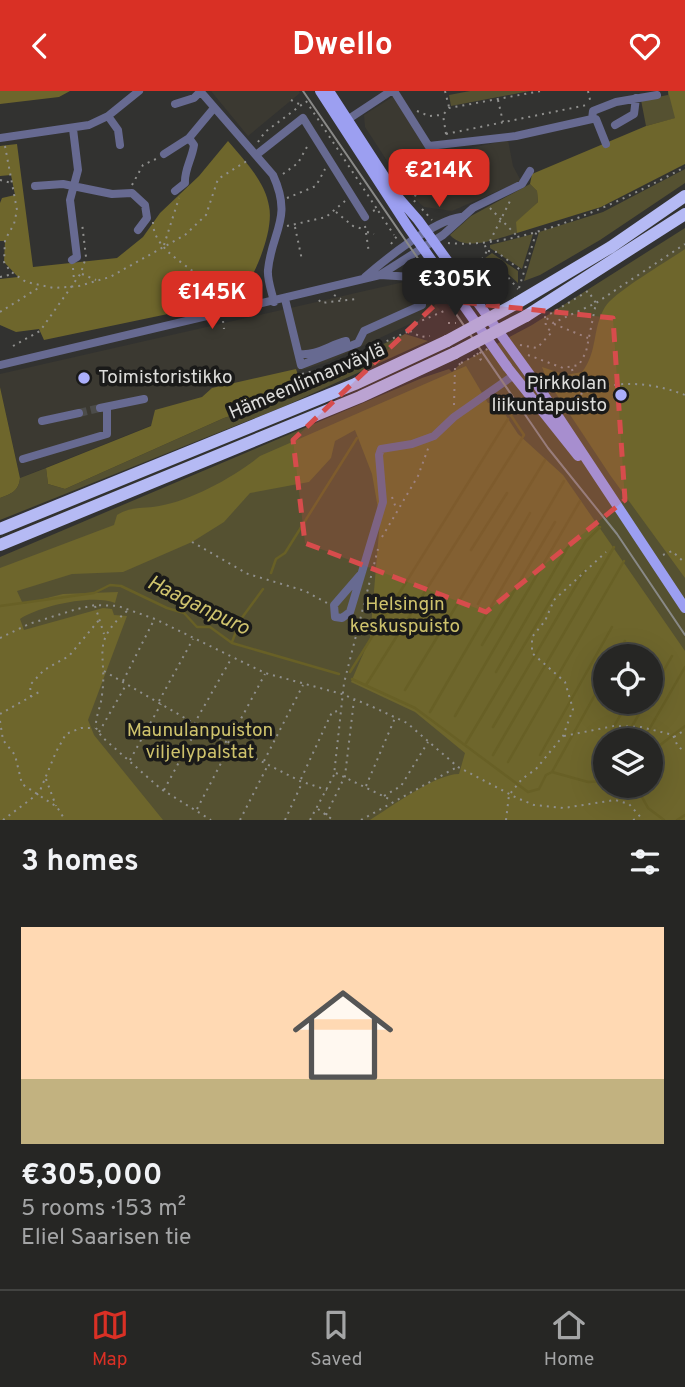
<!DOCTYPE html>
<meta charset="utf-8">
<style>
body{margin:0;font-family:Overpass,sans-serif;background:#323231;color:#f1f3f6;height:100vh;display:flex;flex-direction:column;font-size:26px;white-space:nowrap}
*{box-sizing:border-box;margin:0}
p{font-size:23px;color:#a4a5a6}
.icon{flex:none;width:38px;height:38px;fill:none;stroke:currentColor;stroke-width:2;stroke-linecap:round;stroke-linejoin:round}
.map{position:relative;height:729px;overflow:hidden}
.panel{display:flex;flex-direction:column;background:#262624;flex:1}
.panel>*{flex:none}
.fabs{position:absolute;left:593px;top:553px;display:grid;gap:14px}
.fabs a{display:grid;place-items:center;width:70px;height:70px;border-radius:50%;background:#262624;box-shadow:0 7px 28px #0002,0 0 0 2px #424341;font-size:35px}
.price{position:absolute;translate:-50% -60px;padding:0 16px;border-radius:14px;background:#d93025;color:#fff;font-size:23px;line-height:46px;filter:drop-shadow(0 2px 4px #0008)}
.price::after{content:'';position:absolute;left:50%;top:42px;width:21px;height:16px;margin-left:-10px;background:inherit;clip-path:polygon(0 0,100% 0,50% 100%)}
.price.selected{background:#222;color:#fff}
ul{padding:0;list-style:none}
li{display:grid;align-content:center;gap:14px;height:371px;padding:0 21px}
li+li{border-top:2px solid #424341}
li span{display:grid;place-items:center;height:217px;border-radius:0px;color:#555}
li>.icon{margin-inline-start:auto}
span .icon{width:126px;height:126px;fill:#fffc;stroke-width:1}
li b{font-size:30px}
h2{display:flex;justify-content:space-between;align-items:center;height:84px;padding:0 21px;font-size:30px}
header{display:flex;justify-content:space-between;align-items:center;height:91px;padding:0 21px;background:#d93025;color:#fff;font-size:32px;font-weight:700}
.tabs{display:flex;justify-content:space-around;align-items:center;height:98px;border-top:2px solid #424341;background:#262624;font-size:19px;color:#a4a5a6}
.tabs a{display:grid;justify-items:center;gap:4px}
.tabs .selected{color:#d93025}
.map>svg:first-child{display:block}
.built{fill:#3b3931}
.green{fill:#555131;fill-rule:evenodd}
.forest{fill:#6e662c;fill-rule:evenodd}
.lines{fill:none;stroke-linecap:round;stroke-linejoin:round}
.stream{stroke:#686026;stroke-width:2.5}
.minor-tunnel{stroke:#4c4c4a;stroke-width:8;stroke-dasharray:8 4;stroke-linecap:butt}
.path{stroke:#90908e;stroke-width:2;stroke-dasharray:2 5;stroke-linecap:butt}
.minor{stroke:#676a91;stroke-width:8}
.major{stroke:#9c9ff1;stroke-width:10}
.highway{stroke:#b5baf4;stroke-width:12}
.tram{stroke:#898987;stroke-width:2}
.path-bridge{stroke:#90908e;stroke-width:2;stroke-dasharray:2 5;stroke-linecap:butt}
.highway-bridge{stroke:#b5baf4;stroke-width:12}
.marked{fill:#d74c4c;fill-opacity:0.2;stroke:#d74c4c;stroke-width:5;stroke-dasharray:14 9;stroke-linejoin:round}
.poi-dot{fill:#abaffb;stroke:#1a1a19;stroke-width:2.5}
.labels{text-anchor:middle;dominant-baseline:central;stroke-width:7;stroke-linejoin:round;paint-order:stroke}
.poi-label{font-size:19px;fill:#dddddb;stroke:#1a1a19;text-anchor:start}
.street-label{font-size:19px;fill:#dddddb;stroke:#1a1a19}
.park-label{font-size:19px;fill:#cec26c;stroke:#1a1a19}
.water-label{font-size:21px;font-style:italic;fill:#cfc36d;stroke:#1a1a19}
</style>
<header><svg class="icon" aria-label="back" viewBox="0 0 24 24"><path d="M15 5l-7 7 7 7"/></svg>Dwello<svg class="icon" aria-label="heart" viewBox="0 0 24 24"><path d="M12 20l-8-8c-3-5 5-10 8-4 3-6 11-1 8 4z"/></svg></header>
<div class="map">
<svg width="685" height="729" viewBox="0 0 685 729">
<rect width="100%" height="100%" fill="#323230"/>
<path class="built" d="M211,0H299L300,2L248,45Z
M394,5L433,65L508,49L513,75L521,90L452,120L424,116L408,102L365,36L364,24Z
M417,188L440,219L328,271L237,300L20,387L0,296V283Z"/>
<path class="green" d="M470,0H530L451,15L449,4Z
M668,0H685L676,27L646,35L641,9L668,4Z
M685,78V92L600,149L540,184L524,190L539,141L603,121Z
M530,93L537,100L538,111L517,131V142C498,147 466,162 450,144L471,125Z
M685,137V729H0V466L422,287L449,278L452,281L461,272L532,234ZM606,565H651V611H606ZM606,649H651V695H606Z
M533,143L522,178L490,157V154Z
M492,162L518,180V192L508,183L491,189L487,197L481,170Z
M405,243L428,250L285,315L0,429V407C11,403 19,400 20,387L46,377L48,393L65,398L224,327L304,302L299,285L338,274Z"/>
<path class="forest" d="M0,0H70L59,6L0,13Z
M668,0H685V73L601,116L517,142L516,131L538,111L537,100L530,93L532,83L646,35L675,27Z
M228,50C244,69 265,90 269,115C274,138 257,179 245,197C238,209 218,211 206,215L44,249L39,238L16,241L0,234V188L18,186L4,171L5,150H0V112L2,107L15,104L11,84L0,85V55L17,53L33,176L117,167L143,146L160,122L199,85Z
M685,158V487L610,384L547,289L542,276L566,284L582,281C598,261 592,237 605,216C614,201 668,170 685,158Z
M466,275L488,312L497,311L518,343L563,384L685,560V729H370C391,716 435,683 459,683L465,662L415,621L351,591L370,547L380,429L372,383L355,339L335,350L331,367L309,391L250,402L224,431L192,451L123,481L72,483L17,500L23,513L63,503L118,501L115,512C93,503 40,515 20,528L24,539L103,517L112,518L114,524L127,525L88,629L94,644L163,729H0V477L114,434L117,424C132,415 142,418 159,415C192,409 234,386 260,365ZM606,565H651V611H606ZM606,649H651V695H606Z
M296,278L304,302L224,327L65,398L48,393L46,377L151,335L155,319L202,306L212,297Z
M0,296L20,387C19,400 11,403 0,407Z"/>
<g class="lines">
<path class="stream" d="M471,459L507,402
M271,482L276,468L285,462L357,347
M478,513L530,422
M0,515L94,502L110,494L121,495L167,517L184,522L197,536H210L232,552L339,583
M232,551L241,528L263,498
M482,554L555,431
M616,565L625,550
M350,581L508,328
M496,581L569,454
M352,588L415,617L528,701L539,698L546,684L552,681L588,691L606,690
M366,594L524,344L502,311
M405,599L545,369
M651,602L672,565
M430,621L564,390
M455,625L580,410
M493,636L585,479
M606,649L628,611
M624,649L646,611
M643,649L685,576
M466,652L586,450L600,436
M651,661L685,635
M493,664L614,456
M540,664L612,536
M596,666L606,650
M508,671L624,470
M552,681L606,584
M636,695L648,717L664,729
M677,729L685,724"/>
<path class="minor-tunnel" d="M79,322L100,317"/>
<path class="path" d="M445,0L449,16
M588,0L591,13
M291,9L299,13
M498,9L503,31
M306,10L377,118
M417,20L429,25L441,24
M446,43L587,14
M446,43L443,24L449,17L541,0
M258,51L265,41L304,12
M5,55L17,119L14,133L5,149L4,171L10,180L26,191L54,197L79,195L110,186L185,144L206,124L218,88L250,68
M434,80L442,86
M393,82L396,80L409,97
M283,83L298,72L308,54
M0,89L12,92
M132,94L143,74L158,67
M287,107L316,95L325,78
M414,111L417,107L410,97L434,80
M490,117L516,144
M422,118L432,129
M373,120L377,118L394,144
M336,121L353,135L363,138
M153,131C153,154 177,168 194,181C205,190 212,202 218,214
M287,135L326,126L345,110
M365,135L369,162
M295,136L302,169
M367,141L374,143
M490,150L511,108
M448,152C523,159 620,111 685,76
M391,153L400,141
M164,154L179,107
M488,160L497,161L523,181
M73,177L74,189
M82,183L96,189
M0,186L13,183
M519,197L537,139
M481,200L485,194L478,175L487,160L484,152
M334,204L341,208
M486,206L492,190L507,185L518,198
M319,209L321,212L356,208
M0,221L40,196
M223,230L224,238
M448,232H456
M554,233L588,247
M410,240L421,246L430,245
M520,254L537,257L552,241L546,236L545,226L588,200L596,212L553,232L545,226
M13,255L40,240L81,182L86,166L82,132
M477,262L481,268L477,272
M528,264L563,277L579,274L586,261L596,212L685,153
M572,278L578,304
M302,283L332,275L409,240L416,232L444,220
M562,313C601,288 644,288 685,304
M454,314L455,277L461,272
M392,406L396,417
M382,446L418,385L429,355
M192,451L248,483L305,500L327,512
M663,464L672,460L685,472
M95,515L104,543
M127,520C89,553 108,563 102,604C101,616 95,626 96,637L102,646L161,698L211,729
M0,547L29,533L77,518L95,514L118,515L155,528L265,582L342,603L373,616L407,632L458,676L517,707L534,714L564,717L615,709L629,713L643,729
M104,580L245,662L300,690L327,699
M123,590L154,529
M31,606L30,594L44,579L69,565L99,529
M159,610L193,548
M0,623L39,601
M0,630L3,649L15,664L22,693L57,716L65,729
M194,633L231,568
M99,641L126,594
M564,645L614,635L641,636L673,644L678,656L685,660
M674,646L685,639
M228,652L265,583
M130,669L161,613
M264,670L303,594
M336,682L391,709
M46,688L56,715
M301,688L332,621L339,620
M366,695L395,627
M164,699L198,636
M384,705L401,695L428,651
M197,718L230,655
M318,718L333,729
M326,724L345,685L354,609
M3,729L39,702L56,661L66,643L81,637H95
M240,729L268,674
M285,729L302,692
M310,729L334,684L344,592L378,458
M361,729L457,676
M506,729L509,704L522,688L536,678L563,645L573,618L565,591L532,562V546L545,530L554,509L606,461
M633,729L639,727"/>
<path class="minor" d="M200,0L273,84C293,128 272,139 268,179C267,189 272,201 274,211
M394,0L438,70
M175,13L194,7L201,0
M108,25L118,39L120,54
M592,28L593,20L616,11L657,4
M592,28H596L606,53
M344,31L391,0
M615,34L634,23L636,7
M0,47L89,34L108,25L139,0
M429,55L516,45L592,28
M164,63L189,47
M256,64L303,27L365,126
M35,95L63,93L112,103L132,102L145,114L147,127L138,139
M175,100L185,92C184,79 192,68 194,54L189,47L214,17
M72,169L77,166L70,109L78,79L73,38
M365,186C387,167 433,130 461,126
M285,208L301,274L358,252L364,240L422,214L413,186L380,184
M299,263C317,265 329,254 346,250
M0,274L380,184L443,144L473,117L522,93L530,80
M100,317L144,308
M42,330L79,322
M23,368L107,343V316
M360,484L334,514L335,526L342,527L350,521L383,411L379,364L381,358L412,353L434,345L454,326L514,284"/>
<path class="major" d="M320,0L408,136L508,277L578,365
M329,0L397,105L418,129L538,295L685,517"/>
<path class="highway" d="M517,212L611,156L685,105
M526,225L685,123
M0,438L355,293L447,250
M0,454L360,306L455,262"/>
<path class="tram" d="M303,0L548,357L617,443L685,544"/>
<path class="path-bridge" d="M461,272L491,256"/>
<path class="highway-bridge" d="M447,250L517,212
M455,262L526,225"/>
</g>
<path class="marked" d="M440,209L613,227L625,409L486,521L305,452L293,349Z"/>
<g class="poi-dot">
<circle cx="84" cy="287" r="7"/>
<circle cx="621" cy="304" r="7"/>
</g>
<g class="labels">
<g class="poi-label">
<text x="98" y="287">Toimistoristikko</text>
<text x="607" y="293" text-anchor="end">Pirkkolan<tspan x="607" dy="22">liikuntapuisto</tspan></text>
</g>
<g class="street-label">
<text transform="translate(307 291) rotate(-23)">Hämeenlinnanväylä</text>
</g>
<g class="park-label">
<text x="405" y="514">Helsingin<tspan x="405" dy="22">keskuspuisto</tspan></text>
<text x="200" y="640">Maunulanpuiston<tspan x="200" dy="22">viljelypalstat</tspan></text>
</g>
<g class="water-label">
<text transform="translate(198 515) rotate(26)">Haaganpuro</text>
</g>
</g>
</svg>
<div class="fabs">
<a><svg class="icon" aria-label="locate" viewBox="0 0 24 24"><circle cx="12" cy="12" r="6"/><path d="M12 2v4M12 18v4M2 12h4M18 12h4"/></svg></a>
<a><svg class="icon" aria-label="layers" viewBox="0 0 24 24"><path d="M12 4l9 5-9 5-9-5zM3 14l9 5 9-5"/></svg></a>
</div>
<b class="price" style="left:439px;top:118px">€214K</b>
<b class="price selected" style="left:455px;top:227px">€305K</b>
<b class="price" style="left:212px;top:240px">€145K</b>
</div>
<section class="panel">
<h2>3 homes<svg class="icon" aria-label="filters" viewBox="0 0 24 24"><path d="M4 7h16M4 17h16"/><circle cx="9" cy="7" r="2"/><circle cx="15" cy="17" r="2"/></svg></h2>
<ul>
<li><span style="background:linear-gradient(#ffd9b3 70%,#c2b280 0)"><svg class="icon" aria-label="home" viewBox="0 0 24 24"><path d="M3 11l9-7 9 7M6 9v11h12V9"/></svg></span><div><b>€305,000</b><p>5 rooms · 153 m²</p><p>Eliel Saarisen tie</p></div></li>
</ul>
</section>
<nav class="tabs">
<a class="selected"><svg class="icon" aria-label="map" viewBox="0 0 24 24"><path d="M3 6l6-2 6 2 6-2v14l-6 2-6-2-6 2zM9 4v14M15 6v14"/></svg>Map</a>
<a><svg class="icon" aria-label="saved" viewBox="0 0 24 24"><path d="M7 4h10v16l-5-4-5 4z"/></svg>Saved</a>
<a><svg class="icon" aria-label="home" viewBox="0 0 24 24"><path d="M3 11l9-7 9 7M6 9v11h12V9"/></svg>Home</a>
</nav>
